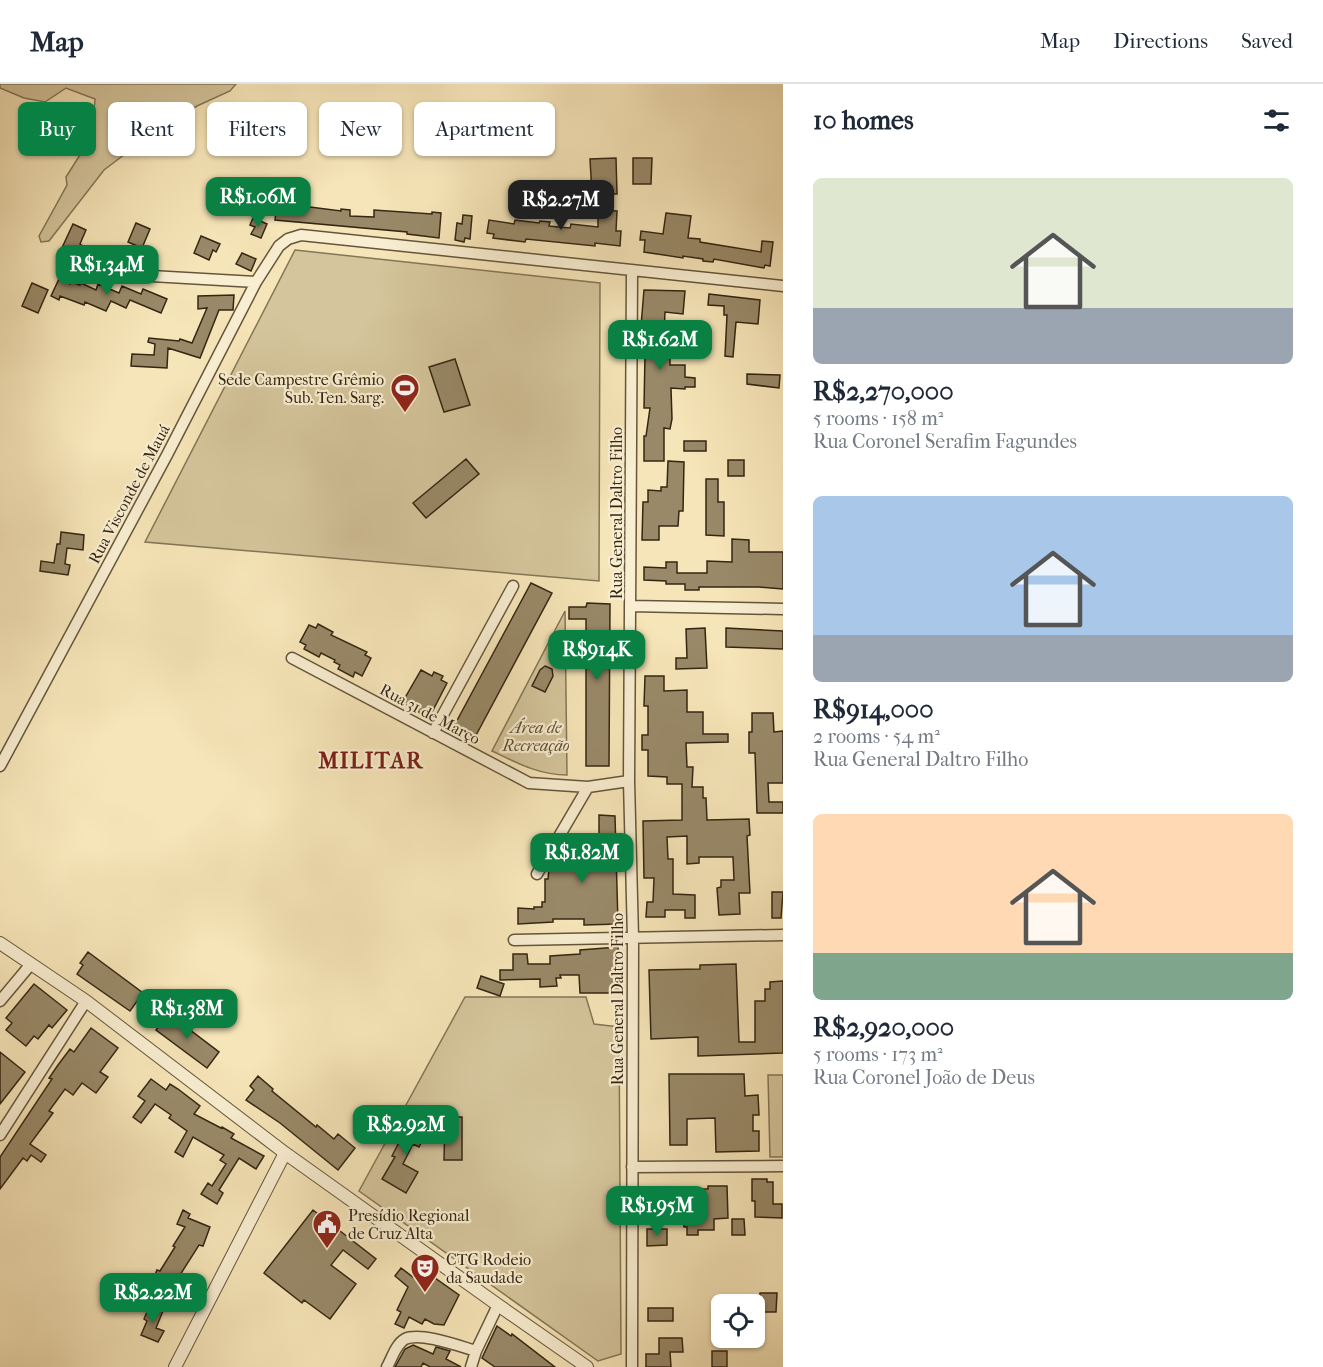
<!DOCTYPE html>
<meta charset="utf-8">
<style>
body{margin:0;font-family:"IM FELL French Canon",serif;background:#f6f6f7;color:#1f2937;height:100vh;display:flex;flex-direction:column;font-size:22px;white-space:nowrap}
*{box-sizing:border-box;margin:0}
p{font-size:20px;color:#747a83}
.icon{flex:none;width:33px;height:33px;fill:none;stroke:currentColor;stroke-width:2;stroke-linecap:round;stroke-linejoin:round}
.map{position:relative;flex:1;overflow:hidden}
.sheet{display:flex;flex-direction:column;background:#fff;width:540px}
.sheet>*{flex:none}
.banner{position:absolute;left:18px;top:18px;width:570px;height:54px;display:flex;gap:12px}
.buttons{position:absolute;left:711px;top:1210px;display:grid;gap:12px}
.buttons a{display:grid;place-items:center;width:54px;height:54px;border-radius:9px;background:#fff;box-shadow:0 2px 4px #0004;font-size:30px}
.price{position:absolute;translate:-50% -51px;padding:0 14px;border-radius:12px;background:#0b8043;color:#fff;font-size:20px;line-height:39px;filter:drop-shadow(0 2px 3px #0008)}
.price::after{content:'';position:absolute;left:50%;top:36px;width:18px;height:14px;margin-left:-9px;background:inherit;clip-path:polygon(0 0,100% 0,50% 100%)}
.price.active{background:#222;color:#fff}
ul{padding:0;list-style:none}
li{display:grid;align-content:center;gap:12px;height:318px;padding:0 30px}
li span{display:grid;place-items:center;height:186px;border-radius:9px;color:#555}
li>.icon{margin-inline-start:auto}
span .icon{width:108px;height:108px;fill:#fffc;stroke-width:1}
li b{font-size:26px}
h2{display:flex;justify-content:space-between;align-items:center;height:72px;padding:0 30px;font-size:26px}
.pill{padding:0 21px;border-radius:9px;background:#fff;box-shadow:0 2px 4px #0004;font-size:21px;line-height:54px}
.pill.active{background:#0b8043;color:#fff}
header{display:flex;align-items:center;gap:36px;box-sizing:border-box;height:84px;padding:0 30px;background:#fff;border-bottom:2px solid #e0e1e3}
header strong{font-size:28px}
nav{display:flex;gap:33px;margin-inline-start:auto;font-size:21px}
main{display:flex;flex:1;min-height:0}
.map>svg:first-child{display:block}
.green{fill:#d5c59c;stroke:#847657;stroke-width:1.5}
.building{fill:#998968;stroke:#342612;stroke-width:1.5}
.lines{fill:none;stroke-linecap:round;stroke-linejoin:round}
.minor-casing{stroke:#64563c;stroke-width:13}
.tertiary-casing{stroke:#64563c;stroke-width:14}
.minor{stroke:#f9eed1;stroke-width:10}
.tertiary{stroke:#f9eed1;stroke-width:12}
.labels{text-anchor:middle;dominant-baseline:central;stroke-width:4.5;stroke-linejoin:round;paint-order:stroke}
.poi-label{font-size:16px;fill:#342612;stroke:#f9eed1;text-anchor:start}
.street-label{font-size:16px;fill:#342612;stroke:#f9eed1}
.park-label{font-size:16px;font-style:italic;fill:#5c4e34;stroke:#f9eed1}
.district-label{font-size:22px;font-weight:bold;letter-spacing:1.5px;fill:#7a1f14;stroke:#f9eed1}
</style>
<header>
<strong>Map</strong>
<nav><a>Map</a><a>Directions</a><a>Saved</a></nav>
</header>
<main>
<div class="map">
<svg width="783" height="1283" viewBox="0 0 783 1283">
<rect width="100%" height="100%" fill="#f6e5b8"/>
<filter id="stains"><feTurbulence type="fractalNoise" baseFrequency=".00333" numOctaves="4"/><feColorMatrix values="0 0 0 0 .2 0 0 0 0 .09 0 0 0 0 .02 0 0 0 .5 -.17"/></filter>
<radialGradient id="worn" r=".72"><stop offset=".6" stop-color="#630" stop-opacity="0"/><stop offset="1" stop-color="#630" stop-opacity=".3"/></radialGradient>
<path class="green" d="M0,0H236L230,7L197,22L141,58L104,86L49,157L41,158L39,152L67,101L66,93L92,52L95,15L66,4L45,18L24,14L0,4Z
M295,166L600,199L599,497L145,458Z
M565,527L567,691C539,691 517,679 492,667Z
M465,913H586L594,940L619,943L621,1270L598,1277L359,1107Z
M768,991H783V1073H770Z"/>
<path class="building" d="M616,74L617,110H592L590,75Z
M633,74H652L651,100H633Z
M302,122L341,127V125L350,126V132L374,133V126L432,130V128L441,129L439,154L407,150V148L275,136L276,127L281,128L282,123L302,125Z
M598,126L617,127L616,147H621L620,162L595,159V162L526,155L525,158L493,154L494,150L487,149L489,136L514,140L515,136L539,139L540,137L550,138L549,142L570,144L571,140L598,143Z
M666,129L691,132L688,154L700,155V158L761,168L762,157L773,158L770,182L765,181L764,184L714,175L713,178L703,177V175L683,172V174L644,168L645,156H640L641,147L663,150Z
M463,131L472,132L470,155L465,154L464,158L455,156L457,139L462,140Z
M253,134L267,140L261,154L251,150L255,143L250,141Z
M136,139L150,145L142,164L128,158Z
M73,140L86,146L80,160L83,162L77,175L60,168Z
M201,152L220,160L216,168L213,166L209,176L194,169Z
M242,169L256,175L251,187L236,180Z
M59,195L70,200L71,198L80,201L81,199L96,206L98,200L119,209L122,202L141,210L143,205L167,215L161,229L130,216L126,224L111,217L106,227L85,218L84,221L60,212L59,216L51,212Z
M32,199L48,206L38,229L22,222Z
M644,206L685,207L683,230L665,228L663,273H670V281H685V293L695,294V303H685V305L671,304L672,335L670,345L664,344V377H644V352H646L650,324H644L645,269H652L654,244L641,242Z
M709,210L760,216L758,240L736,238L733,273L725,272L727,231H724V222L708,221Z
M234,211L233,226H219L200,274L168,264L167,284L131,282L132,270L154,271L155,260L148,258L149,254L179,257L180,255L192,259L207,224L198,225V212Z
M455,275L470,321L444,328L429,283Z
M747,290L780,291L779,304L747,300Z
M684,357H706V367H684Z
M466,375L479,390L426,434L413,419Z
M728,376H744V392H728Z
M668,377L684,378L683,427H679L678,442H659V456H642L643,418H648V406L661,407V403H667Z
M706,395H718V418H724V452L706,451Z
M61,448L84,451L83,466L67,464L65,480L70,481L68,491L40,487L41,477L54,479L57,460H60Z
M732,455L749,456V468H783V505L759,503H699V506H685V500H666V497L644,496V483L666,484V478H677V489H707V477L732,478Z
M531,499L552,509L474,655L453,644Z
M587,519L610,520L609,682H586V535H569V523H586Z
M318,540L333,548L331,551L367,568L365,571L371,574L362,592L355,588L353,593L338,585L340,581L334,578L335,576L321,569L319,573L304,565L306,561L300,558L309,541L316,544Z
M705,544L707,584L676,585V574H687L686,545Z
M726,544L783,547V565L726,563Z
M545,582L552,585L553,592L545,608L532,602L540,586Z
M421,586L432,592L434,588L443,592L441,596L447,599L429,634L402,619Z
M645,592H664V607L687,606V628H703V650H728V658L686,659L687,683H693L692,703H703V714H706L707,736L749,735L750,751L747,752L750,809H739L740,830L719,831L717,804L721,803V796H734L733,773H699V779L687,780V752L667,753L668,775H673V810L695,811V834H685V826H665V833H646L647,818H653L654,794H644L643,737L682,736V700H667V693L648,692V666H642V651H648V622H644Z
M752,629H773L774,648L783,647V699H768L769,718H783V729H757L755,669H749V648H752Z
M599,731L615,732L618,840L584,841V835H553V838L518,840V824L534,825V823H542V818H545V795H548L549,785L560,784L559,768L579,767V763H599Z
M772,808H783L781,834H772Z
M618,863L620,909H580L579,891H560L561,894H556L557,902L540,903V895L500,896V886H513V870H527L528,880H550V872L580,870V866Z
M88,868L143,909L130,927L77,890L83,881L80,879Z
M736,880L739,958H755V917H765V905H770V898L783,897V969L698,972V953L651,955L649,886L700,885V881Z
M481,892L504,900L500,912L477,904Z
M34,900L67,926L52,944L49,941L38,955L34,952L26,962L6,946L12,939L6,934Z
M165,927L219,968L207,984L156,946L162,938L159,935Z
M91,944L118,964L100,988L108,993L96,1009L82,999L73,1011L65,1005L49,1027L53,1029L30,1060L46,1071L41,1078L31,1071L27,1077L23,1074L0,1105V1073L52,995L49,994L58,981L70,965L74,968Z
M0,968L25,988L0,1020Z
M669,990H744L745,1012L758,1011L759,1031H753V1047H759V1067L716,1068L715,1034L687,1035V1061H670Z
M258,992L273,1005L272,1007L316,1043L317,1041L334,1055L338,1050L355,1064L338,1086L280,1039L246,1016L254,1006L250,1002Z
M151,995L166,1006L170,1000L178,1005L200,1022L194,1030L221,1044L222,1043L234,1050L231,1054L264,1072L256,1085L239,1074L219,1106L223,1109L217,1120L201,1110L208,1099L212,1102L226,1080L220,1076L224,1071L193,1053L183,1073L175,1068L187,1047L169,1034L171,1031L155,1020L141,1039L133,1033L145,1017L138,1012Z
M412,1033L430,1041L419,1063L413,1060L403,1080L418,1088L406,1109L382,1095L395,1073L392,1072Z
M445,1033H462V1076H444Z
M752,1095H767V1098H773V1120H782V1134L755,1133V1117H752Z
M708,1102H727L728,1134L714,1135V1146H698V1151H687V1143H684V1125H688L687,1105H708Z
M183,1126L190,1130L188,1134L210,1143L203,1162L199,1161L180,1191L192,1196L188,1206L167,1196L166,1199L154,1193L157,1186L160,1187L175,1163L173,1162L185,1143L177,1140Z
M313,1126L376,1175L368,1185L343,1166L331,1181L356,1200L330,1235L304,1216L302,1219L264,1189Z
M732,1135H744L745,1151H732Z
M647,1145H667V1161L647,1162Z
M418,1182L459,1211L444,1241L434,1240L425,1235L422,1240L409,1233L404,1244L395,1240L401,1228L397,1226L408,1203L395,1192L401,1184L413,1193Z
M760,1209H777L776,1228H759Z
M150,1221L163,1227L156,1244L164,1247L158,1258L141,1251L147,1237L144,1235Z
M648,1224H673V1237H648Z
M497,1242L511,1252L512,1250L555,1283H495L482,1274Z
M659,1254H682L683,1268H670L671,1283H646V1270H659Z
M413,1261L433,1270L436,1263L450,1267L446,1275L461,1283H430L423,1279L421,1283H395L405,1265Z
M712,1267H727V1283H712Z"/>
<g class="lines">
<g class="minor-casing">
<path id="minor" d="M64,187L256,198
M632,187L629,697L633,854L632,1283
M631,522L783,525
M292,574L529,699L588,703L629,697
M433,649L513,502
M0,682L167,371L256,198L279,162L288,155L301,151L783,202
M537,790L588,703
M514,856L783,851
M0,917L31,880
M0,1051L86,917
M632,1083L783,1082
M387,1283C392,1274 396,1260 405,1255C421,1248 459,1262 476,1267
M471,1283L476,1267L498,1221"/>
</g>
<g class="tertiary-casing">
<path id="tertiary" d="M0,859L86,917L285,1069L498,1221L587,1283
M175,1283L285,1069"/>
</g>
<use href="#minor" class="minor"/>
<use href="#tertiary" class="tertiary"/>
</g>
<defs>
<g id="stadium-pin" transform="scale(1.5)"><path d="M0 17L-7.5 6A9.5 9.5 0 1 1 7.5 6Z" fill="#8f2418" stroke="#f9eed1"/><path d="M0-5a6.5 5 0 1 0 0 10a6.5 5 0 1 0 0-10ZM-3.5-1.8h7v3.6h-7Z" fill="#fff"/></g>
<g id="civic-pin" transform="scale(1.5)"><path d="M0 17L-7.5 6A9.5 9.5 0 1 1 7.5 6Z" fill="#8f2418" stroke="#f9eed1"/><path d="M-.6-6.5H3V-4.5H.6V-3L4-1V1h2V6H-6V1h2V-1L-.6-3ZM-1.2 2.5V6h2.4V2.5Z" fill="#fff"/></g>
<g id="theatre-pin" transform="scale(1.5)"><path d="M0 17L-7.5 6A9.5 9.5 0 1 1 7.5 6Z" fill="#8f2418" stroke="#f9eed1"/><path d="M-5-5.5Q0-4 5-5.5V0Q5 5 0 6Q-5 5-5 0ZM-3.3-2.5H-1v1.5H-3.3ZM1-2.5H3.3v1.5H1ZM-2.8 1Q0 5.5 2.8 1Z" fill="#fff"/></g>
</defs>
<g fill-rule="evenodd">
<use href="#stadium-pin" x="405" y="304"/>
<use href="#civic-pin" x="327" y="1140"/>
<use href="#theatre-pin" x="425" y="1184"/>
</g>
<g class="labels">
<g class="poi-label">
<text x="384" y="295" text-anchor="end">Sede Campestre Grêmio<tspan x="384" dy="18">Sub. Ten. Sarg.</tspan></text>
<text x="348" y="1131">Presídio Regional<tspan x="348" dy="18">de Cruz Alta</tspan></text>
<text x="446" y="1175">CTG Rodeio<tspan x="446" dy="18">da Saudade</tspan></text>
</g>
<g class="street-label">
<text transform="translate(129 410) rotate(-62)">Rua Visconde de Mauá</text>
<text transform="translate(616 429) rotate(-90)">Rua General Daltro Filho</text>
<text transform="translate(430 630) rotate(28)">Rua 31 de Março</text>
<text transform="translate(617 915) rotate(-90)">Rua General Daltro Filho</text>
</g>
<g class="park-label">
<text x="536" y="643">Área de<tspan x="536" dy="18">Recreação</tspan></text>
</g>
<g class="district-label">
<text x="371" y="677">MILITAR</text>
</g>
</g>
<rect width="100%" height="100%" filter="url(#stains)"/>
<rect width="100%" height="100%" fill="url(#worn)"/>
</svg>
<div class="buttons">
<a><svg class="icon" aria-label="locate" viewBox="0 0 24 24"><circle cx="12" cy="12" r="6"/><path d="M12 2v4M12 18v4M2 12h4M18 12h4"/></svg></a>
</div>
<b class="price" style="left:258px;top:144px">R$1.06M</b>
<b class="price active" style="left:561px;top:147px">R$2.27M</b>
<b class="price" style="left:107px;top:212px">R$1.34M</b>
<b class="price" style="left:660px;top:287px">R$1.62M</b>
<b class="price" style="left:597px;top:597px">R$914K</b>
<b class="price" style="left:582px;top:800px">R$1.82M</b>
<b class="price" style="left:187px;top:956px">R$1.38M</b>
<b class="price" style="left:406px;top:1072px">R$2.92M</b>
<b class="price" style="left:657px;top:1153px">R$1.95M</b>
<b class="price" style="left:153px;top:1240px">R$2.22M</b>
<div class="banner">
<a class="pill active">Buy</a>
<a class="pill">Rent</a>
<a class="pill">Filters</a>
<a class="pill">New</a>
<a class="pill">Apartment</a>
</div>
</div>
<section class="sheet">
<h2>10 homes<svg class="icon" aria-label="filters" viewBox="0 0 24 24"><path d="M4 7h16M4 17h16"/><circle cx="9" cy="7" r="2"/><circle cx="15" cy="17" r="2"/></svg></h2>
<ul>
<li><span style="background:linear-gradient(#dfe7d0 70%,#9aa5b1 0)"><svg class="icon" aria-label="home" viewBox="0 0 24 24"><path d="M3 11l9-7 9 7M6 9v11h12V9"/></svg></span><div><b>R$2,270,000</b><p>5 rooms · 158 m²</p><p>Rua Coronel Serafim Fagundes</p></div></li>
<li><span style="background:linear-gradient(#a9c7e8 75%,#9aa5b1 0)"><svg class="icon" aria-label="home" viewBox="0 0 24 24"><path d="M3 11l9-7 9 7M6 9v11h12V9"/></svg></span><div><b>R$914,000</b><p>2 rooms · 54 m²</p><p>Rua General Daltro Filho</p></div></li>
<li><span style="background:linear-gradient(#ffd9b3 75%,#7fa58c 0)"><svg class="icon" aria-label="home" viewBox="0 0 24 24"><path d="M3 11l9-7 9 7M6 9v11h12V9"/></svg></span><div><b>R$2,920,000</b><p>5 rooms · 173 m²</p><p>Rua Coronel João de Deus</p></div></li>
</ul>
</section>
</main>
